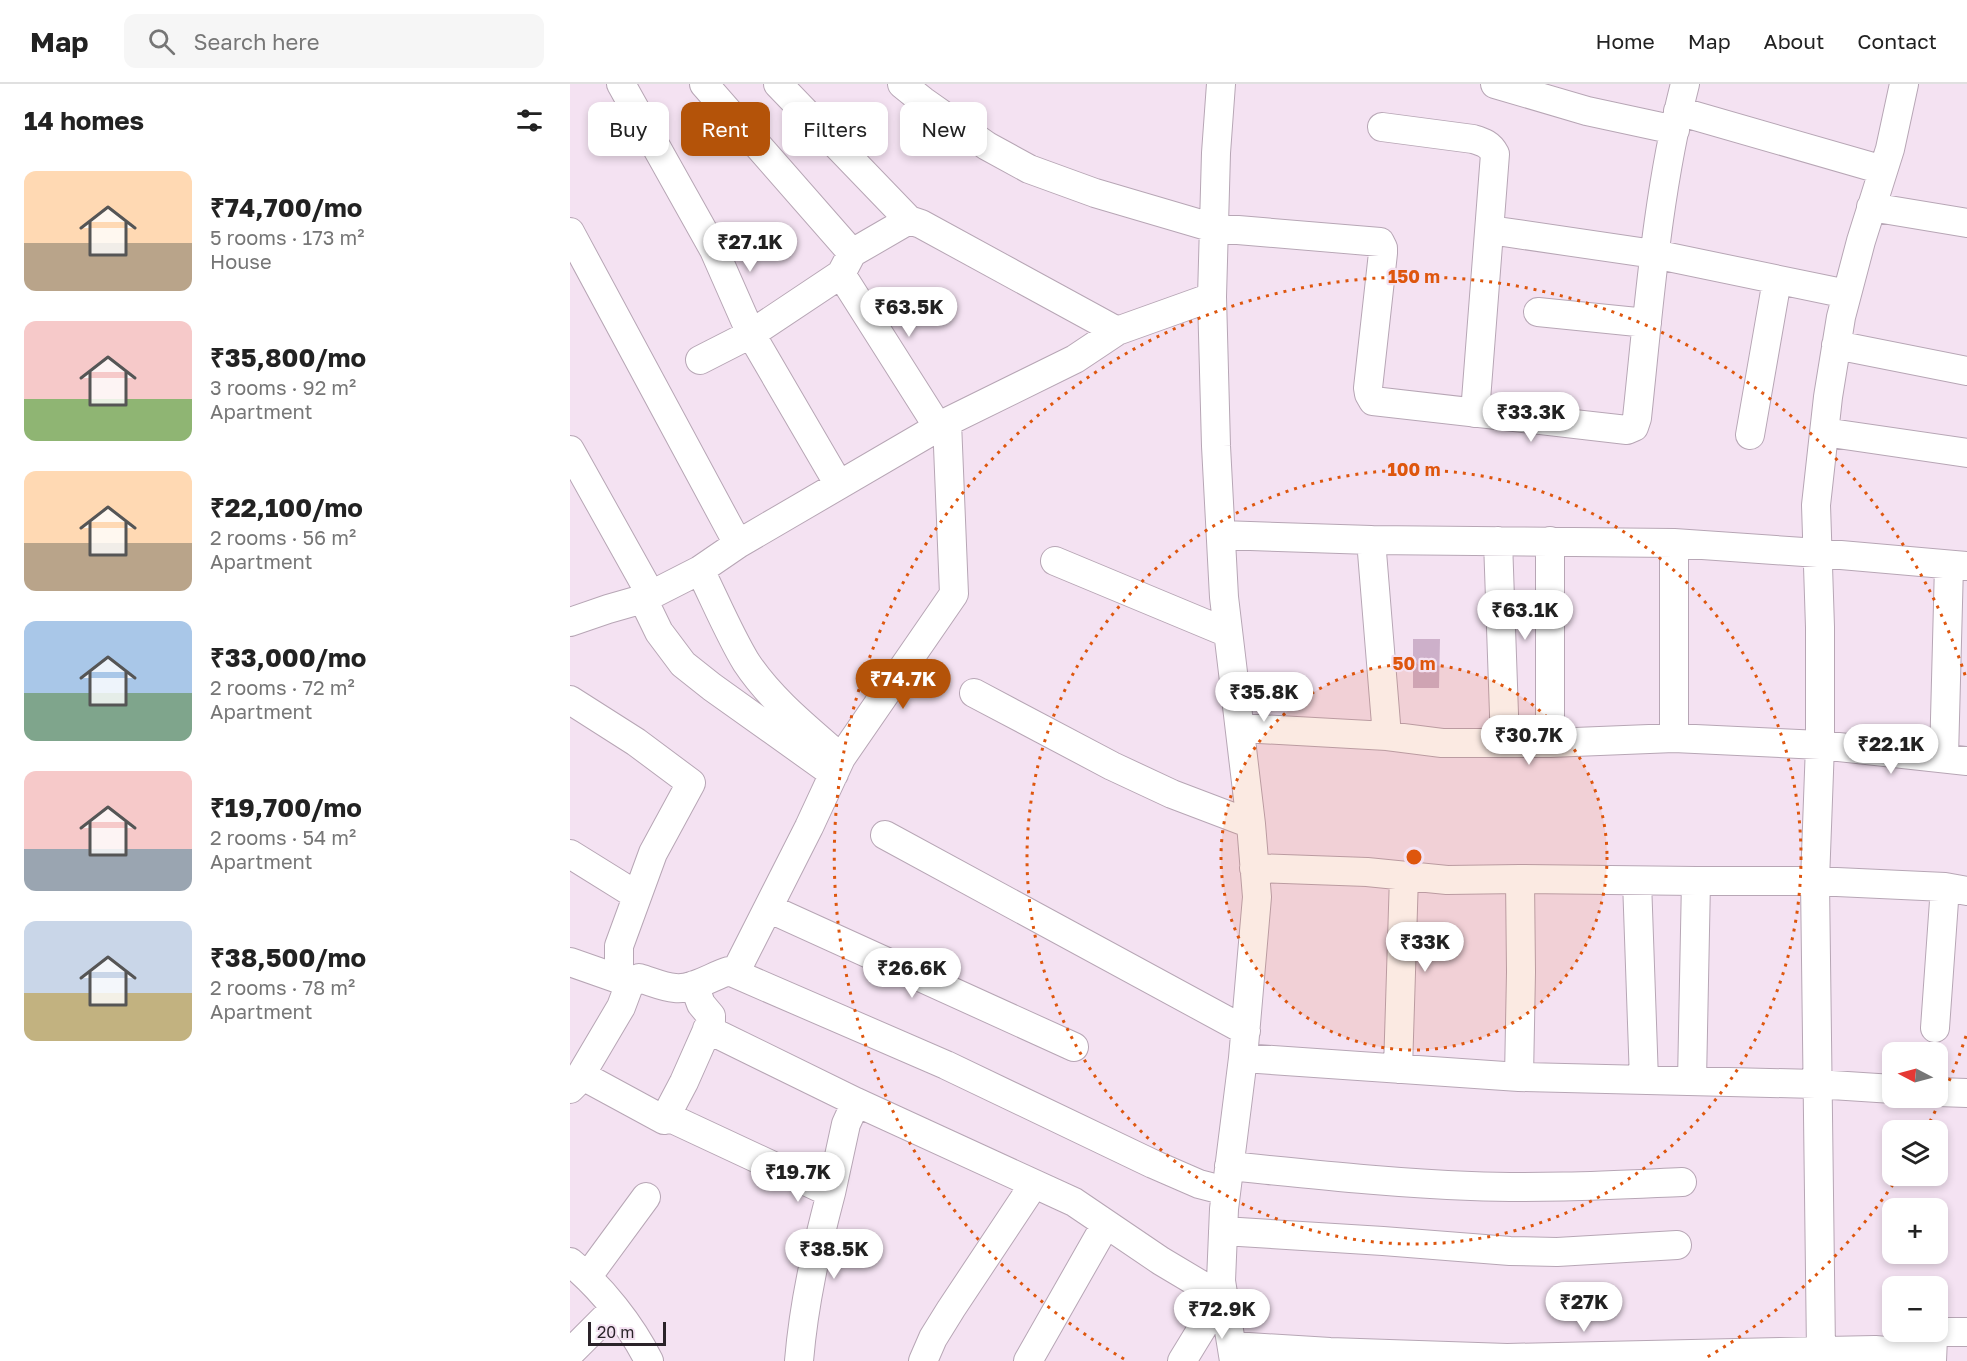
<!DOCTYPE html>
<meta charset="utf-8">
<style>
body{margin:0;font-family:"Golos Text",sans-serif;background:#f6f6f6;color:#222;height:100vh;display:flex;flex-direction:column;font-size:22px;white-space:nowrap}
*{box-sizing:border-box;margin:0}
p{font-size:20px;color:#767676}
.icon{flex:none;width:33px;height:33px;fill:none;stroke:currentColor;stroke-width:2;stroke-linecap:round;stroke-linejoin:round}
.map{position:relative;flex:1;overflow:hidden}
.drawer{display:flex;flex-direction:column;background:#fff;width:570px}
.drawer>*{flex:none}
.banner{position:absolute;left:18px;top:18px;width:570px;height:54px;display:flex;gap:12px}
.needle{width:39px;rotate:276deg}
.buttons{position:absolute;left:1312px;top:958px;display:grid;gap:12px}
.buttons a{display:grid;place-items:center;width:66px;height:66px;border-radius:12px;background:#fff;box-shadow:0 3px 9px #0003;font-size:30px}
.scale{position:absolute;left:18px;bottom:15px;width:78px;box-sizing:border-box;padding-left:6px;border:3px solid #2a2329;border-top:0;font-size:16px;line-height:21px;white-space:nowrap;color:#2a2329;-webkit-text-stroke:4px #f4e2f2;paint-order:stroke}
.price{position:absolute;translate:-50% -51px;padding:0 14px;border-radius:21px;background:#fff;color:#222;font-size:20px;line-height:39px;filter:drop-shadow(0 2px 3px #0008)}
.price::after{content:'';position:absolute;left:50%;top:36px;width:18px;height:14px;margin-left:-9px;background:inherit;clip-path:polygon(0 0,100% 0,50% 100%)}
.price.current{background:#b45309;color:#fff}
ul{padding:0;list-style:none}
li{display:flex;align-items:center;gap:18px;height:150px;padding:0 24px}
li span{display:grid;place-items:center;flex:none;width:168px;height:120px;border-radius:12px;color:#555}
li>.icon{margin-inline-start:auto}
span .icon{width:72px;height:72px;fill:#fffc;stroke-width:1}
li b{font-size:26px}
h2{display:flex;justify-content:space-between;align-items:center;height:72px;padding:0 24px;font-size:26px}
.pill{padding:0 21px;border-radius:12px;background:#fff;box-shadow:0 3px 9px #0003;font-size:21px;line-height:54px}
.pill.current{background:#b45309;color:#fff}
header{display:flex;align-items:center;gap:36px;box-sizing:border-box;height:84px;padding:0 30px;background:#fff;border-bottom:2px solid #e0e0e0}
header strong{font-size:28px}
nav{display:flex;gap:33px;margin-inline-start:auto;font-size:21px}
.search{width:420px;height:54px;background:#f6f6f6;display:flex;align-items:center;gap:15px;box-sizing:border-box;padding:0 21px;border-radius:12px;color:#767676;font-size:22px}
main{display:flex;flex:1;min-height:0}
.map>svg:first-child{display:block}
.building{fill:#cdb0ca}
.lines{fill:none;stroke-linecap:round;stroke-linejoin:round}
.minor-casing{stroke:#b7a6b5;stroke-width:30}
.minor{stroke:#fff;stroke-width:28}
.ring{fill:none;stroke:#de560d;stroke-width:3;stroke-dasharray:3 6}
.centre{fill:#de560d;stroke:#f4e2f2;stroke-width:3}
.ring-label{font-size:18px;text-anchor:middle;font-weight:bold;fill:#de560d;stroke:#f4e2f2;stroke-width:4.5;stroke-linejoin:round;paint-order:stroke}
</style>
<header>
<strong>Map</strong>
<div class="search"><svg class="icon" aria-label="search" viewBox="0 0 24 24"><circle cx="10" cy="10" r="6"/><path d="M15 15l6 6"/></svg>Search here</div>
<nav><a>Home</a><a>Map</a><a>About</a><a>Contact</a></nav>
</header>
<main>
<section class="drawer">
<h2>14 homes<svg class="icon" aria-label="filters" viewBox="0 0 24 24"><path d="M4 7h16M4 17h16"/><circle cx="9" cy="7" r="2"/><circle cx="15" cy="17" r="2"/></svg></h2>
<ul>
<li><span style="background:linear-gradient(#ffd9b3 60%,#b9a48a 0)"><svg class="icon" aria-label="home" viewBox="0 0 24 24"><path d="M3 11l9-7 9 7M6 9v11h12V9"/></svg></span><div><b>₹74,700/mo</b><p>5 rooms · 173 m²</p><p>House</p></div></li>
<li><span style="background:linear-gradient(#f6c9c9 65%,#8fb573 0)"><svg class="icon" aria-label="home" viewBox="0 0 24 24"><path d="M3 11l9-7 9 7M6 9v11h12V9"/></svg></span><div><b>₹35,800/mo</b><p>3 rooms · 92 m²</p><p>Apartment</p></div></li>
<li><span style="background:linear-gradient(#ffd9b3 60%,#b9a48a 0)"><svg class="icon" aria-label="home" viewBox="0 0 24 24"><path d="M3 11l9-7 9 7M6 9v11h12V9"/></svg></span><div><b>₹22,100/mo</b><p>2 rooms · 56 m²</p><p>Apartment</p></div></li>
<li><span style="background:linear-gradient(#a9c7e8 60%,#7fa58c 0)"><svg class="icon" aria-label="home" viewBox="0 0 24 24"><path d="M3 11l9-7 9 7M6 9v11h12V9"/></svg></span><div><b>₹33,000/mo</b><p>2 rooms · 72 m²</p><p>Apartment</p></div></li>
<li><span style="background:linear-gradient(#f6c9c9 65%,#9aa5b1 0)"><svg class="icon" aria-label="home" viewBox="0 0 24 24"><path d="M3 11l9-7 9 7M6 9v11h12V9"/></svg></span><div><b>₹19,700/mo</b><p>2 rooms · 54 m²</p><p>Apartment</p></div></li>
<li><span style="background:linear-gradient(#c9d6e8 60%,#c2b280 0)"><svg class="icon" aria-label="home" viewBox="0 0 24 24"><path d="M3 11l9-7 9 7M6 9v11h12V9"/></svg></span><div><b>₹38,500/mo</b><p>2 rooms · 78 m²</p><p>Apartment</p></div></li>
</ul>
</section>
<div class="map">
<svg width="1397" height="1277" viewBox="0 0 1397 1277">
<rect width="100%" height="100%" fill="#f4e2f2"/>
<path class="building" d="M843,555H870L869,604H843Z"/>
<g class="lines">
<g class="minor-casing">
<path id="minor" d="M51,0L144,166L181,250L269,401
M134,0L282,169
M208,0L339,136
M332,0L353,17L417,62L459,85L525,109L644,144L810,158L813,164V169L798,304L799,310L803,317L1057,346L1064,343L1067,334C1079,222 1087,109 1115,0
M651,0L646,69L642,213L646,362L654,513L681,740L687,813L673,974L654,1125L651,1197L664,1277
M925,0L1017,27L1105,46
M1108,27L1313,86
M812,43L903,55C913,58 920,60 925,70L905,329
M1301,123L1397,139
M920,146L1084,170L1277,210
M0,148L168,460
M271,190L368,343
M968,228L1077,239
M1266,261L1397,287
M130,276L181,250L271,190L282,169L339,136L351,140L547,247
M1254,348L1397,369
M1180,351L1207,196
M0,366L81,511
M651,451L801,456
M928,457L935,659
M1104,459L1248,469L1397,482
M485,477L658,549
M130,486C145,516 159,550 176,578C201,616 238,645 271,674
M73,515L89,548L113,580L142,603L264,690
M0,538L38,525L73,515L130,486L168,460L377,338L505,275L547,247L642,213
M404,609L542,682L602,710L681,740
M0,616L66,658L121,699L83,769L49,862V886L60,899
M671,644L817,652L872,659H980L1104,654L1250,661L1397,677
M817,652L801,456L1104,459V654
M980,659V457
M1374,673L1379,481
M315,751L676,947
M0,770L66,811
M684,784L797,788L877,796L950,795L1126,797H1245L1375,803L1397,807
M1067,797L1074,996
M198,824L504,963
M0,878L60,899
M165,889L239,743L271,674L384,510L377,338
M1365,944L1375,803
M137,945L286,1018L504,1118L591,1177L638,1205L653,1210L612,1277
M673,974L949,993L1246,1000L1323,1005
M828,985L834,792
M11,991L94,1036L114,998L141,937V932L131,920L124,901
M949,993L951,888L950,795
M1122,997L1126,797
M0,1005L6,999L51,923L60,899L69,894C80,897 93,903 105,904C123,906 142,892 159,887L376,981L583,1080L629,1100L656,1107
M1368,1008L1397,1009
M96,1032L261,1109L276,1040L286,1018
M659,1082C740,1090 820,1099 901,1102C971,1105 1042,1101 1112,1098
M653,1147L813,1157L940,1167L987,1168L1107,1161
M0,1178C31,1203 61,1241 79,1277
M18,1192L76,1113
M663,1262L760,1268L937,1274L1305,1266L1362,1271
M1251,1267L1245,797L1250,661V543L1246,421L1258,313L1271,233L1291,157L1320,65L1334,0
M0,1269L44,1225
M229,1277C234,1218 246,1166 261,1109
M353,1277L363,1254L381,1225L464,1100
M458,1277L536,1140
M1362,1277L1363,1254L1367,1248H1397"/>
</g>
<use href="#minor" class="minor"/>
</g>
<circle cx="844" cy="773" r="193" fill="#de560d" fill-opacity=".12"/>
<g class="ring">
<circle cx="844" cy="773" r="193"/>
<circle cx="844" cy="773" r="387"/>
<path d="M1396 952A580 580 0 0 1 1356 1045M1328 1093A580 580 0 0 1 1134 1275M554 1275A580 580 0 1 1 1396 594"/>
</g>
<circle cx="844" cy="773" r="9" class="centre"/>
<g class="ring-label">
<text x="844" y="199">150 m</text>
<text x="844" y="392">100 m</text>
<text x="844" y="586">50 m</text>
</g>
</svg>
<div class="buttons">
<a><svg class="needle" viewBox="-14 -14 28 28"><path d="M0-13l5 13h-10z" fill="#e53935"/><path d="M0 13l5-13h-10z" fill="#767676"/></svg></a>
<a><svg class="icon" aria-label="layers" viewBox="0 0 24 24"><path d="M12 4l9 5-9 5-9-5zM3 14l9 5 9-5"/></svg></a>
<a>+</a>
<a>−</a>
</div>
<div class="scale">20 m</div>
<b class="price" style="left:180px;top:189px">₹27.1K</b>
<b class="price" style="left:339px;top:254px">₹63.5K</b>
<b class="price" style="left:961px;top:359px">₹33.3K</b>
<b class="price" style="left:955px;top:557px">₹63.1K</b>
<b class="price current" style="left:333px;top:626px">₹74.7K</b>
<b class="price" style="left:694px;top:639px">₹35.8K</b>
<b class="price" style="left:959px;top:682px">₹30.7K</b>
<b class="price" style="left:1321px;top:691px">₹22.1K</b>
<b class="price" style="left:855px;top:889px">₹33K</b>
<b class="price" style="left:342px;top:915px">₹26.6K</b>
<b class="price" style="left:228px;top:1119px">₹19.7K</b>
<b class="price" style="left:264px;top:1196px">₹38.5K</b>
<b class="price" style="left:1014px;top:1249px">₹27K</b>
<b class="price" style="left:652px;top:1256px">₹72.9K</b>
<div class="banner">
<a class="pill">Buy</a>
<a class="pill current">Rent</a>
<a class="pill">Filters</a>
<a class="pill">New</a>
</div>
</div>
</main>
